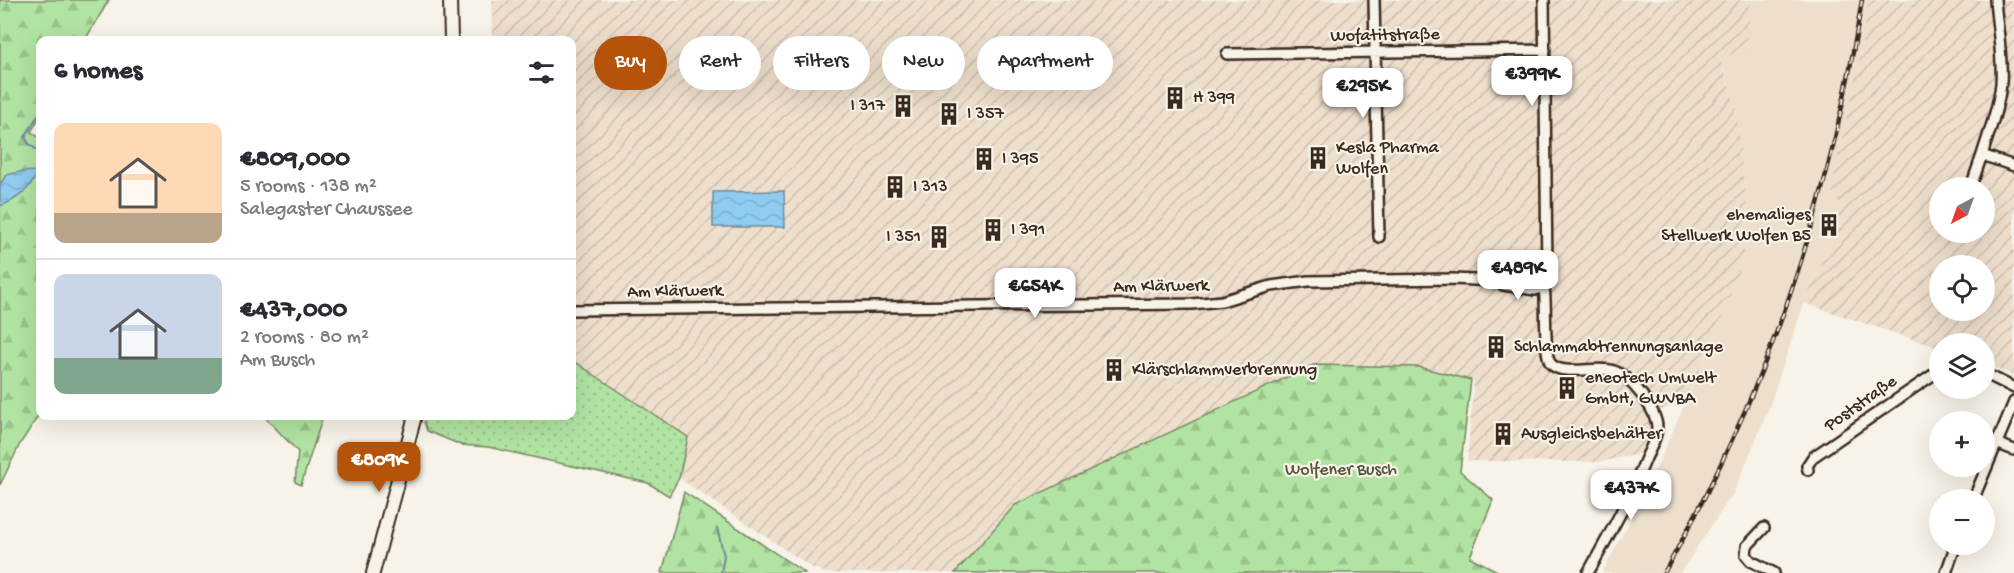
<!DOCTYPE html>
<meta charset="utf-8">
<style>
body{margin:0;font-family:"Gochi Hand",sans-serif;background:#f2f2f3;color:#2b2b33;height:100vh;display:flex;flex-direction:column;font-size:22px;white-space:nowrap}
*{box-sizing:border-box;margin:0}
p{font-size:20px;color:#7c7c81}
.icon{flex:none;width:33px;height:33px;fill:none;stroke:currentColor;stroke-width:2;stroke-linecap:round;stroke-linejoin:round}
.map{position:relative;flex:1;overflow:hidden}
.drawer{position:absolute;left:36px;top:36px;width:540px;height:384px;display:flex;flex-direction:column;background:#fff;border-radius:12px;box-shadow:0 6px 24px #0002}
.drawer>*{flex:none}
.top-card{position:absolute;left:594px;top:36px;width:570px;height:54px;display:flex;gap:12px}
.needle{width:39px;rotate:221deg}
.fabs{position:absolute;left:1929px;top:177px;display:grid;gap:12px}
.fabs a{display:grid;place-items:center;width:66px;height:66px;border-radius:50%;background:#fff;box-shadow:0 6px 24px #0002;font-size:30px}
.price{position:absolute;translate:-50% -51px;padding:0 14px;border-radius:12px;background:#fff;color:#222;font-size:20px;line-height:39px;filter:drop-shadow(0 2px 3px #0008)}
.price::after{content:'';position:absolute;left:50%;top:36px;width:18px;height:14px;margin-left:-9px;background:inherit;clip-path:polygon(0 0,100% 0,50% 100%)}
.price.current{background:#b45309;color:#fff}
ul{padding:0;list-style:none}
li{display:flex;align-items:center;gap:18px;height:150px;padding:0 18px}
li+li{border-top:2px solid #e1e1e2}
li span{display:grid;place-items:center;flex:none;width:168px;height:120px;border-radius:12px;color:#555}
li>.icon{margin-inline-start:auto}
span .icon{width:72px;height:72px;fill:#fffc;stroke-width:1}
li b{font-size:26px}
h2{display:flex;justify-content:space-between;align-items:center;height:72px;padding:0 18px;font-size:26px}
.tag{padding:0 21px;border-radius:27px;background:#fff;box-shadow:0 6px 24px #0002;font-size:21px;line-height:54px}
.tag.current{background:#b45309;color:#fff}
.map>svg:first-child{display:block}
.built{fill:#eedecc}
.industrial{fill:url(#industrial-furrows);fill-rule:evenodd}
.grass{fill:url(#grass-dots);stroke:#768660;stroke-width:1.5}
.forest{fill:url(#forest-firs);stroke:#768660;stroke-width:1.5}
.water{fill:url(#water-waves);stroke:#6d8b9b;stroke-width:1.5}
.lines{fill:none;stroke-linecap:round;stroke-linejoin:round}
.stream{stroke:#6d8b9b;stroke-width:2}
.minor-casing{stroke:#3b2a1e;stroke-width:14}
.major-casing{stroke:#3b2a1e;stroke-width:16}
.minor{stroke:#f7f3e8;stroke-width:9}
.major{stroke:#f7f3e8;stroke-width:12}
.rail-casing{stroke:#3b2a1e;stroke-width:4.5}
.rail{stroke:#f7f3e8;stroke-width:2;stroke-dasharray:7;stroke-linecap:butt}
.labels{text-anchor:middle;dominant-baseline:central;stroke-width:4.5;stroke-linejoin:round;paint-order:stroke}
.street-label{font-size:18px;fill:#3b2a1e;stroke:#f7f3e8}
.poi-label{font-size:18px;fill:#3b2a1e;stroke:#f7f3e8;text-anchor:start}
.park-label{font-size:18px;fill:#58583f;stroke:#f7f3e8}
</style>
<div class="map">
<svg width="2014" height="573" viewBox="0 0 2014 573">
<defs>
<pattern id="industrial-furrows" width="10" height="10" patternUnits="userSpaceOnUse" patternTransform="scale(1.5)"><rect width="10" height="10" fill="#eedecc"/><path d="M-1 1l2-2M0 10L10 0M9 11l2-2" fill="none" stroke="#cdbfaf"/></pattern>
<pattern id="grass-dots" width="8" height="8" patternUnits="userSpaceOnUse" patternTransform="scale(1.5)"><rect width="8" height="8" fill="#b1e3a3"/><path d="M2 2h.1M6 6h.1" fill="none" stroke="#99c38c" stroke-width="1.8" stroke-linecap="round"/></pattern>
<pattern id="forest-firs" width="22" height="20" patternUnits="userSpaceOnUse" patternTransform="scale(1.5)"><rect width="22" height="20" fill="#b1e3a3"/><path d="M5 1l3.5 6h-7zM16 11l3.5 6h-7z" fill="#99c38c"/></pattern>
<pattern id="water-waves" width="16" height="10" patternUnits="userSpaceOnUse" patternTransform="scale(1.5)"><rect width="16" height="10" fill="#8fccef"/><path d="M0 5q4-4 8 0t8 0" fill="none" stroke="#7cafcc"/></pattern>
</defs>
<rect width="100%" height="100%" fill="#f7f3e8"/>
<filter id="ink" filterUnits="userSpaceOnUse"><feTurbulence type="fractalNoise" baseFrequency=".0167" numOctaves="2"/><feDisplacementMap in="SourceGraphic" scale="12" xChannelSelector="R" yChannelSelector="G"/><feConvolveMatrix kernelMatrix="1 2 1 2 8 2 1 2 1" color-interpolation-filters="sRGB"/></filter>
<g filter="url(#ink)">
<path class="built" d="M1751,0H1869L1841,205L1835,233L1804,303L1768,410L1734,492L1680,573H1602L1647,489L1711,346L1738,276L1749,228L1736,107L1719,54H1745Z"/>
<path class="industrial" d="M492,0H1751L1746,54L1719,55L1736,107L1749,228L1738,276L1711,346L1686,400L1660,411L1662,424L1654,451L1599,462L1467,461L1474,380L1419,367L1313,365L1015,505L955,573H826L811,567L679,478L688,437L572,360V40H492Z
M1869,0H2014V376L1985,364L1984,344H1940L1939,348L1804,303L1835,233L1841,205L1831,190L1859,62ZM1940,188H1984V232H1940ZM1940,266H1984V310H1940Z"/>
<path class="grass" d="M572,360L688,437L679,478L669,496L648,483L488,447L461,445L427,431L424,422L426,416H572Z"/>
<path class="forest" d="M0,0H109L85,40H40V116L31,132L40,138V413L20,444L0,485Z
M1313,365L1419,367L1471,380L1460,471L1493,500L1470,557L1501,573H955L1015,505Z
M264,416H323L301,485L295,482L298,452Z
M684,492L805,573H662Z"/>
<path class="water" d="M38,171C32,188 17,200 0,206V185L6,175L20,172Z
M784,191L785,227H713V192Z"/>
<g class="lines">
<path class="stream" d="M40,112L25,137L29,144L37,150L40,149
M38,171L40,169
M717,528L724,556L721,573"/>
<g class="minor-casing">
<path id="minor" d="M1374,0L1379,237
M1995,0C1997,27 2003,56 2001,83C1999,107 1989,132 1982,155L2014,166
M1227,54L1545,50
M1974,178L1982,155
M1496,281L1503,277L1547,273
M1544,287C1547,304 1543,355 1551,364C1563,377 1598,365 1614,371C1631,377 1657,410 1657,428C1657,438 1650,449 1646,458C1630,498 1609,535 1588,573
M1544,287L1547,273L1544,0
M572,310L1192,304L1222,301L1271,286L1308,281L1453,279L1496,281L1503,285L1535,290L1544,287
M1984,373L2014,388
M1996,443L2014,450
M1808,470L1807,466L1813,457L1940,370
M1973,500L2014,402
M1764,528L1747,546L1746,555L1751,561L1774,573
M1946,573L1956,544"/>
</g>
<g class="major-casing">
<path id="major" d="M450,0L451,40
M373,573L415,416"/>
</g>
<use href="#minor" class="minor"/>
<use href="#major" class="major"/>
<g class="rail-casing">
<path id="rail" d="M1664,573C1768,389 1829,208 1862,0"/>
</g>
<use href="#rail" class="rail"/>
</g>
</g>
<defs>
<g id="building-bare" transform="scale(1.8)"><path d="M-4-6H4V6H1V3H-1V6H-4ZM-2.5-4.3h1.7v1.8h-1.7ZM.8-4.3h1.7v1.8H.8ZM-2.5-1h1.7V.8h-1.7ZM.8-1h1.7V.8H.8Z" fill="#3b2a1e" stroke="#f7f3e8" stroke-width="2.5" paint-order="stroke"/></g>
</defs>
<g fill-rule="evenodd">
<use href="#building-bare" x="1175" y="98"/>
<use href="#building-bare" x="903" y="106"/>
<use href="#building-bare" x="949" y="114"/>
<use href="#building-bare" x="1318" y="158"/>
<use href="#building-bare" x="984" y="159"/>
<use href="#building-bare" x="895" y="187"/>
<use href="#building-bare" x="1829" y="225"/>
<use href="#building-bare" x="993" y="230"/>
<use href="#building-bare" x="939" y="237"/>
<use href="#building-bare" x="1496" y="347"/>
<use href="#building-bare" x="1114" y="370"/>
<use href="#building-bare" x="1567" y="388"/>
<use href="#building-bare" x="1503" y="434"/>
</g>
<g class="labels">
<g class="street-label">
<text transform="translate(1385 36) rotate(-1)">Wofatitstraße</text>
<text transform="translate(1161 287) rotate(-1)">Am Klärwerk</text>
<text transform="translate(675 292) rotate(-1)">Am Klärwerk</text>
<text transform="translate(1861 404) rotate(-35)">Poststraße</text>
</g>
<g class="poi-label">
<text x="1193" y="98">H 399</text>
<text x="885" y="106" text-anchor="end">I 317</text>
<text x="967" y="114">I 357</text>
<text x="1336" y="148">Kesla Pharma<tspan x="1336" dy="21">Wolfen</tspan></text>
<text x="1002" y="159">I 395</text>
<text x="913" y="187">I 313</text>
<text x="1811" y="215" text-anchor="end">ehemaliges<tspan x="1811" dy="21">Stellwerk Wolfen B5</tspan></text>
<text x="1011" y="230">I 391</text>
<text x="921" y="237" text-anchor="end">I 351</text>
<text x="1514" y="347">Schlammabtrennungsanlage</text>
<text x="1132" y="370">Klärschlammverbrennung</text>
<text x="1585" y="378">eneotech Umwelt<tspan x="1585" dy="21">GmbH, GWVBA</tspan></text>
<text x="1521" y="434">Ausgleichsbehälter</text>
</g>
<g class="park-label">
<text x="1341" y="470">Wolfener Busch</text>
</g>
</g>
</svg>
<div class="fabs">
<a><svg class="needle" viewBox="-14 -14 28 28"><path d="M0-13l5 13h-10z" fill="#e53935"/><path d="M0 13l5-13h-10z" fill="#7c7c81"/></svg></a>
<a><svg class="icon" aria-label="locate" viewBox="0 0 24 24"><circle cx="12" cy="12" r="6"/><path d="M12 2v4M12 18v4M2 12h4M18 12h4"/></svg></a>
<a><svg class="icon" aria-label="layers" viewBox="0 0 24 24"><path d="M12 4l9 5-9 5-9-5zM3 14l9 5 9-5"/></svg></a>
<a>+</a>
<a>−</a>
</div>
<b class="price" style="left:1532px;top:107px">€399K</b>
<b class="price" style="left:1363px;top:119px">€295K</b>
<b class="price" style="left:1518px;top:301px">€489K</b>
<b class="price" style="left:1035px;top:319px">€654K</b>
<b class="price current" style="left:379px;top:493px">€809K</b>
<b class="price" style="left:1631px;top:521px">€437K</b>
<div class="top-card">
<a class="tag current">Buy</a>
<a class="tag">Rent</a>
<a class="tag">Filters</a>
<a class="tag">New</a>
<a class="tag">Apartment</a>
</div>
<section class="drawer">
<h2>6 homes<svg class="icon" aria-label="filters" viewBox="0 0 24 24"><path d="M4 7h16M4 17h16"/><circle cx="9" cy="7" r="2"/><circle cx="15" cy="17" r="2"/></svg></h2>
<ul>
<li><span style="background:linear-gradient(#ffd9b3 75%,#b9a48a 0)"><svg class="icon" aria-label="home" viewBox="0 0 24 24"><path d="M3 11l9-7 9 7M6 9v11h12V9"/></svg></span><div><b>€809,000</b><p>5 rooms · 138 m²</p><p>Salegaster Chaussee</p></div></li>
<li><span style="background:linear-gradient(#c9d6e8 70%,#7fa58c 0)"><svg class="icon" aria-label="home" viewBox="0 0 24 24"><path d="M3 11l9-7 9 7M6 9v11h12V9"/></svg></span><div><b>€437,000</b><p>2 rooms · 80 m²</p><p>Am Busch</p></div></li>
</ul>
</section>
</div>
